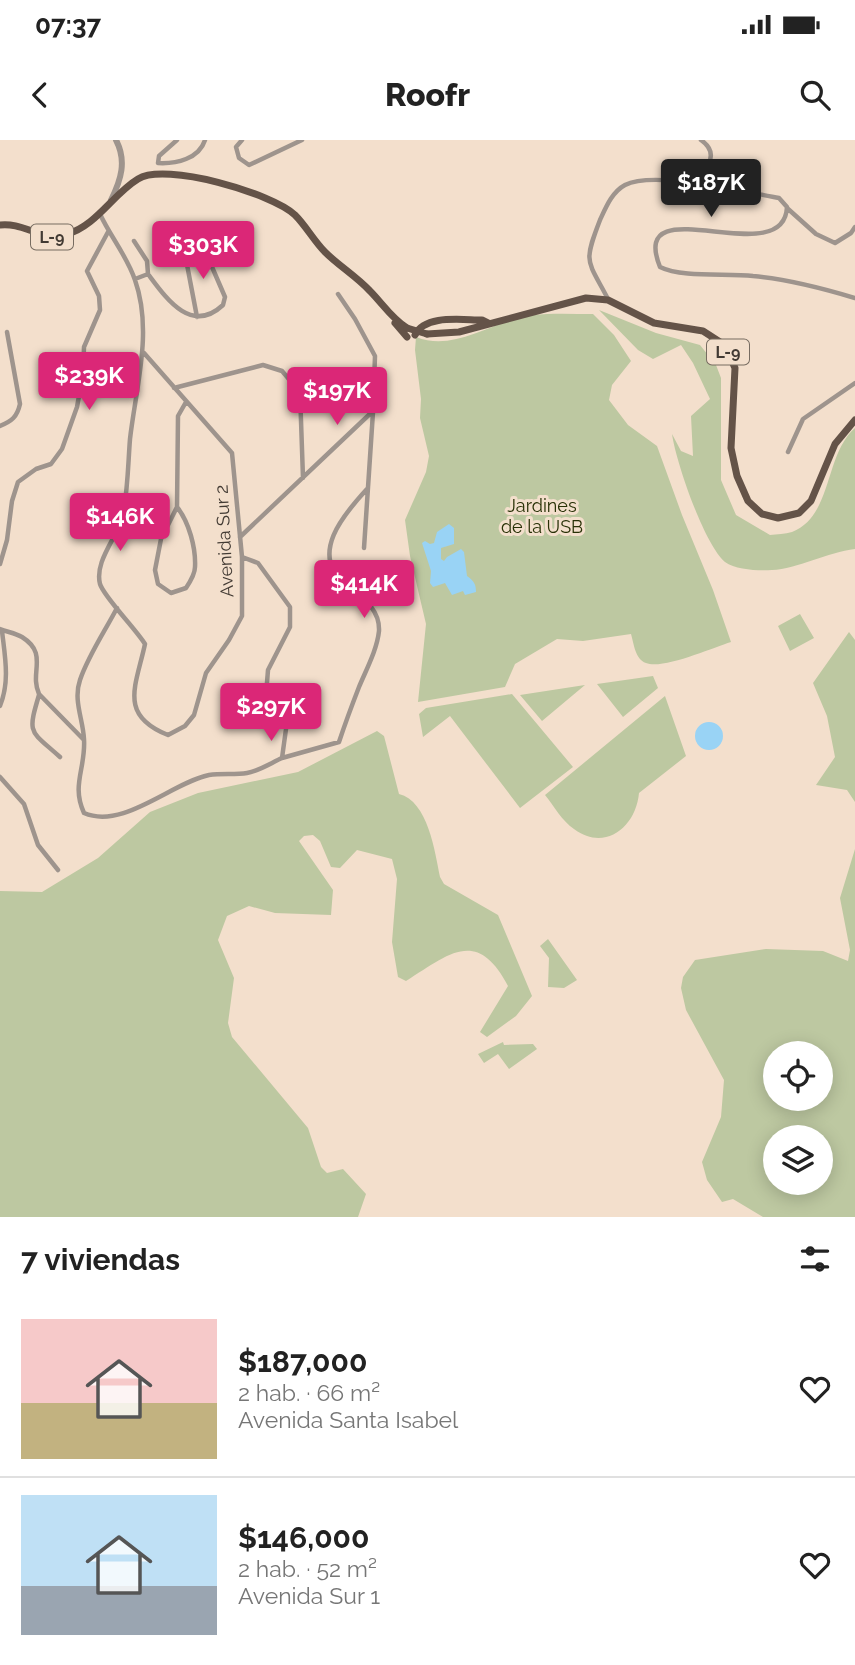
<!DOCTYPE html>
<html lang="es">
<meta charset="utf-8">
<style>
body{margin:0;font-family:Raleway,sans-serif;background:#f6f6f6;color:#222;height:100vh;display:flex;flex-direction:column;font-size:26px;white-space:nowrap}
*{box-sizing:border-box;margin:0}
p{font-size:23px;color:#767676}
.icon{flex:none;width:38px;height:38px;fill:none;stroke:currentColor;stroke-width:2;stroke-linecap:round;stroke-linejoin:round}
.map{position:relative;height:1077px;overflow:hidden}
.panel{display:flex;flex-direction:column;background:#fff;flex:1}
.panel>*{flex:none}
.controls{position:absolute;left:763px;top:901px;display:grid;gap:14px}
.controls a{display:grid;place-items:center;width:70px;height:70px;border-radius:50%;background:#fff;box-shadow:0 4px 18px #0003;font-size:35px}
.price{position:absolute;translate:-50% -60px;padding:0 16px;border-radius:7px;background:#db2777;color:#fff;font-size:23px;line-height:46px;filter:drop-shadow(0 2px 4px #0008)}
.price::after{content:'';position:absolute;left:50%;top:42px;width:21px;height:16px;margin-left:-10px;background:inherit;clip-path:polygon(0 0,100% 0,50% 100%)}
.price.active{background:#222;color:#fff}
ul{padding:0;list-style:none}
li{display:flex;align-items:center;gap:21px;height:175px;padding:0 21px}
li+li{border-top:2px solid #e0e0e0}
li span{display:grid;place-items:center;flex:none;width:196px;height:140px;border-radius:0px;color:#555}
li>.icon{margin-inline-start:auto}
span .icon{width:84px;height:84px;fill:#fffc;stroke-width:1}
li b{font-size:30px}
h2{display:flex;justify-content:space-between;align-items:center;height:84px;padding:0 21px;font-size:30px}
.status{display:flex;justify-content:space-between;align-items:center;height:49px;padding:0 35px;background:#fff;direction:ltr}
.status svg{height:19px;fill:currentColor}
header{display:flex;justify-content:space-between;align-items:center;height:91px;padding:0 21px;background:#fff;font-size:32px;font-weight:800}
.map>svg:first-child{display:block}
.green{fill:#bdc8a1;fill-rule:evenodd}
.water{fill:#99d3f5}
.lines{fill:none;stroke-linecap:round;stroke-linejoin:round}
.minor{stroke:#9e948d;stroke-width:4.5}
.tertiary{stroke:#9e948d;stroke-width:6}
.primary{stroke:#645348;stroke-width:7}
.primary-bridge{stroke:#645348;stroke-width:7}
.labels{text-anchor:middle;dominant-baseline:central;stroke-width:6;stroke-linejoin:round;paint-order:stroke}
.shield{fill:#f3dfcc;stroke:#776c61;stroke-width:2}
.shield-label{font-size:16px;font-weight:bold;fill:#423a33}
.park-label{font-size:18px;fill:#283106;stroke:#f3dfcc}
.street-label{font-size:18px;fill:#423a33;stroke:#f3dfcc}
</style>
<div class="status"><b>07:37</b><svg viewBox="0 0 49 12"><path d="M0 12V9h3v3zM5 12V6h3v6zM10 12V3h3v9zM15 12V0h3v12zM26 1h20v11H26zM47 4h2v5h-2z"/></svg></div>
<header><svg class="icon" aria-label="back" viewBox="0 0 24 24"><path d="M15 5l-7 7 7 7"/></svg>Roofr<svg class="icon" aria-label="search" viewBox="0 0 24 24"><circle cx="10" cy="10" r="6"/><path d="M15 15l6 6"/></svg></header>
<div class="map">
<svg width="855" height="1077" viewBox="0 0 855 1077">
<rect width="100%" height="100%" fill="#f3dfcc"/>
<path class="green" d="M599,170L656,193L700,205L716,225L721,238V340L736,375L770,395C777,394 785,394 792,392C833,376 824,315 855,288V409C828,412 797,429 772,430C759,431 736,430 725,422C704,404 676,322 672,294L681,311L693,316L691,276L710,259L693,223L681,205L653,219L638,210Z
M593,174L614,195L631,221L612,245L609,260L628,285L657,306L682,375L713,450L731,502C712,508 662,530 646,523C635,519 634,504 631,494L583,501L557,499L515,524L505,547L418,562L426,484L410,416L405,380L426,332L429,316L420,278L421,259L415,210L416,197C455,213 493,180 532,175C552,173 573,174 593,174Z
M800,474L814,498L790,511L778,486Z
M849,492L855,500V662L847,650L816,645L835,617L827,576L813,543Z
M653,536L658,548L623,577L597,544Z
M585,545L542,581L520,555Z
M512,554L573,627L520,668L450,576L423,597L419,574L426,568Z
M665,556L686,616L639,653C636,687 605,712 574,689C562,681 554,666 545,655Z
M377,591L384,596L399,654C428,661 435,712 440,737L444,744L498,775L532,856L516,876L487,897L480,892L508,846C477,787 449,814 406,841L398,837L392,802L397,739L392,719L357,710L340,728L331,727L320,701L313,695L304,696L299,701L333,750L331,775L275,773L249,766L227,776L218,800L234,838L228,883L232,897L308,988L321,1027L327,1033L343,1029L366,1054L358,1077H0V751L42,752L98,718L150,672L198,653L298,632Z
M855,709V1077H763L733,1059L722,1062L707,1040L702,1022L721,977L724,940L686,870L681,848L683,837L695,820L766,809L823,811L848,821L850,810L840,758ZM775,914H821V959H775ZM775,998H821V1043H775Z
M548,799L577,840L564,848L548,847L549,818L540,806Z
M503,902L504,905L533,904L537,909L509,929L498,914L484,923L478,914Z"/>
<path class="water" d="M449,384L454,388V404L441,408V419L444,421L447,417L461,409L464,412L467,436C474,441 476,444 476,452L465,455L463,451L452,455L445,443L433,447L430,443L431,431L422,403L425,401L430,404L434,403L437,392Z
M695 596a14 14 0 1 1 28 0a14 14 0 1 1-28 0Z"/>
<g class="lines">
<path class="minor" d="M177,0L159,16L158,23C176,24 199,19 205,0
M242,0L236,7L239,18L249,25L302,0
M688,41C705,33 722,15 701,0
M787,68L816,94L835,103L851,93L855,87
M100,74C110,96 127,116 135,140C153,191 136,247 130,299C128,324 128,349 123,374C119,396 94,420 100,444C104,457 135,488 145,504C136,546 118,575 168,595L185,586L194,575L206,533L229,500L242,476V417L232,313L144,213
M134,101L147,121L148,134
M184,109L197,177
M135,139L148,134C166,158 191,195 223,165L225,157L209,120V97
M608,159C587,119 583,124 600,80C606,67 612,52 625,45C654,30 745,52 779,58L787,67C784,134 627,44 660,127C682,138 726,133 753,136C787,139 822,148 855,158
M174,248L263,225L282,231L300,252L303,338
M0,286C12,281 17,277 20,264L7,192
M788,312L803,279L855,243
M177,367C189,382 196,408 195,427C195,434 190,442 186,448L171,453L158,444L155,430L161,399L177,367L178,276L186,262
M240,397L373,271L375,216L355,179L338,154
M364,408L373,272
M0,424L7,400L12,361L18,342L36,329L51,324L62,309L77,267L83,234L84,207L100,170L99,156L87,131L108,92
M117,468C105,491 88,516 80,540C73,560 83,579 84,599C86,628 71,645 84,673C123,690 171,643 209,635C222,633 235,635 247,633C259,631 271,623 282,618L286,589L283,580L266,555L268,530L290,487V467L258,423L242,417
M0,489C7,492 15,493 22,497C49,514 29,532 39,554L84,600
M39,555C27,595 30,590 60,617
M0,566C10,541 5,517 2,491
M282,618L339,602C345,584 352,565 359,547C366,530 377,510 379,491C380,468 362,458 346,445C308,415 344,374 367,349
M0,637L24,664L38,705L58,730"/>
<path class="tertiary" d="M111,60C121,40 127,21 116,0"/>
<path class="primary" d="M0,85C24,82 42,102 67,94C96,86 113,54 138,39C165,22 272,53 295,75C306,86 314,101 325,112C339,126 356,136 370,151C382,163 392,179 407,188
M395,183L407,197
M427,194L459,192L586,158L608,160L654,183L703,191L720,202L728,212L735,228L731,308L737,336L748,361L762,374L778,378L799,373L811,361L835,304L855,280
M415,195C425,174 462,180 482,180L488,183"/>
<path class="primary-bridge" d="M407,188L427,194"/>
</g>
<g class="labels">
<g class="shield">
<rect x="31" y="84.5" width="42" height="25" rx="5"/>
<rect x="707" y="199.5" width="42" height="25" rx="5"/>
</g>
<g class="shield-label">
<text x="52" y="97">L-9</text>
<text x="728" y="212">L-9</text>
</g>
<g class="park-label">
<text x="542" y="365">Jardines<tspan x="542" dy="21">de la USB</tspan></text>
</g>
<g class="street-label">
<text transform="translate(224 401) rotate(-93)">Avenida Sur 2</text>
</g>
</g>
</svg>
<div class="controls">
<a><svg class="icon" aria-label="locate" viewBox="0 0 24 24"><circle cx="12" cy="12" r="6"/><path d="M12 2v4M12 18v4M2 12h4M18 12h4"/></svg></a>
<a><svg class="icon" aria-label="layers" viewBox="0 0 24 24"><path d="M12 4l9 5-9 5-9-5zM3 14l9 5 9-5"/></svg></a>
</div>
<b class="price active" style="left:711px;top:79px">$187K</b>
<b class="price" style="left:203px;top:141px">$303K</b>
<b class="price" style="left:89px;top:272px">$239K</b>
<b class="price" style="left:337px;top:287px">$197K</b>
<b class="price" style="left:120px;top:413px">$146K</b>
<b class="price" style="left:364px;top:480px">$414K</b>
<b class="price" style="left:271px;top:603px">$297K</b>
</div>
<section class="panel">
<h2>7 viviendas<svg class="icon" aria-label="filters" viewBox="0 0 24 24"><path d="M4 7h16M4 17h16"/><circle cx="9" cy="7" r="2"/><circle cx="15" cy="17" r="2"/></svg></h2>
<ul>
<li><span style="background:linear-gradient(#f6c9c9 60%,#c2b280 0)"><svg class="icon" aria-label="home" viewBox="0 0 24 24"><path d="M3 11l9-7 9 7M6 9v11h12V9"/></svg></span><div><b>$187,000</b><p>2 hab. · 66 m²</p><p>Avenida Santa Isabel</p></div><svg class="icon" aria-label="heart" viewBox="0 0 24 24"><path d="M12 20l-8-8c-3-5 5-10 8-4 3-6 11-1 8 4z"/></svg></li>
<li><span style="background:linear-gradient(#bfe0f5 65%,#9aa5b1 0)"><svg class="icon" aria-label="home" viewBox="0 0 24 24"><path d="M3 11l9-7 9 7M6 9v11h12V9"/></svg></span><div><b>$146,000</b><p>2 hab. · 52 m²</p><p>Avenida Sur 1</p></div><svg class="icon" aria-label="heart" viewBox="0 0 24 24"><path d="M12 20l-8-8c-3-5 5-10 8-4 3-6 11-1 8 4z"/></svg></li>
</ul>
</section>
